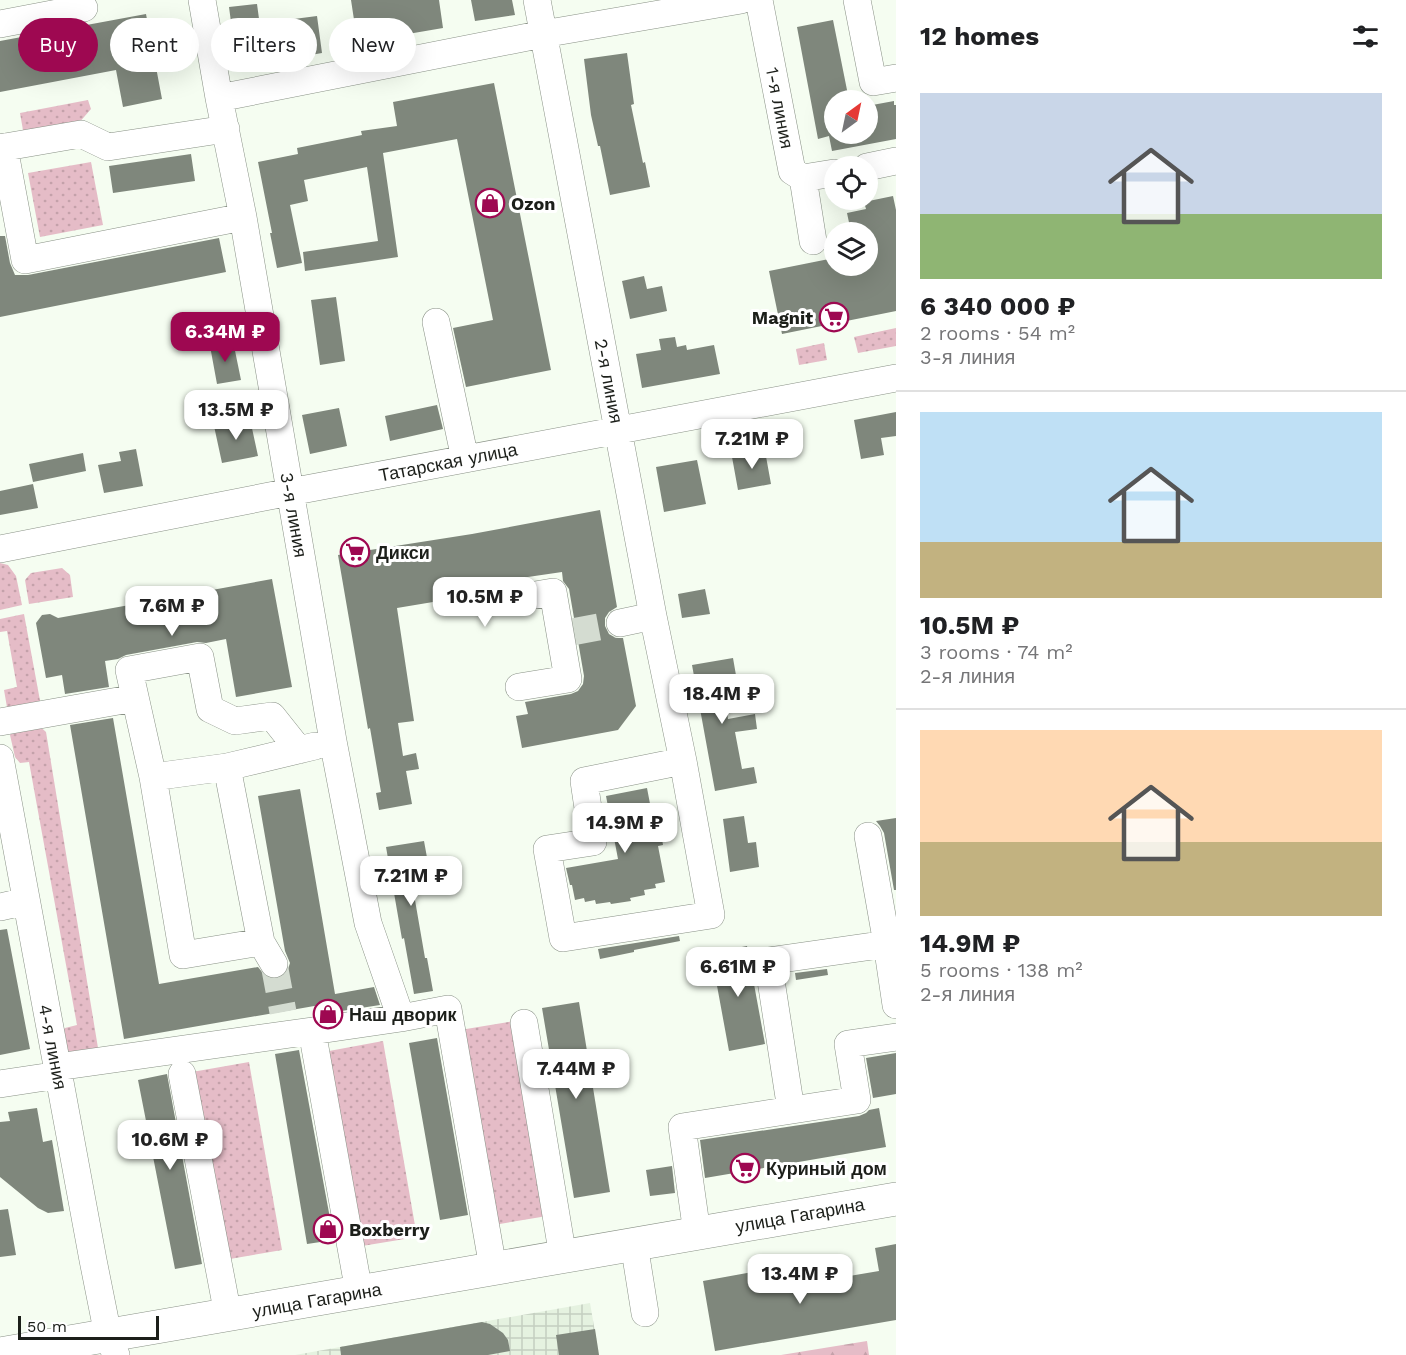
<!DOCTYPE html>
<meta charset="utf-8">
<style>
body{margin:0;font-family:"Work Sans",sans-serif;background:#f2f2f2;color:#202124;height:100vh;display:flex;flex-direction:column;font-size:22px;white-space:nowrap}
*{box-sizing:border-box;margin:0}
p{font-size:20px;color:#757577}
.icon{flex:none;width:33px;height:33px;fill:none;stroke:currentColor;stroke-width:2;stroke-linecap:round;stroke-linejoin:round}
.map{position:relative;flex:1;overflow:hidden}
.side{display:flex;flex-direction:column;background:#fff;width:510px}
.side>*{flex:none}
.hud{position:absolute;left:18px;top:18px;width:570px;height:54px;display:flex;gap:12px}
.needle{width:39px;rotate:33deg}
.buttons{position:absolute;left:824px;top:90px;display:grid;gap:12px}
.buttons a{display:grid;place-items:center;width:54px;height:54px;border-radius:50%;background:#fff;box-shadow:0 6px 24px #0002;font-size:30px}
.scale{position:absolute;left:18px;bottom:15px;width:141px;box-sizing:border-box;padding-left:6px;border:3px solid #1c1f1a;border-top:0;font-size:16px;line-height:21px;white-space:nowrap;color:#1c1f1a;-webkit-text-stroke:4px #fff;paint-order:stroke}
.price{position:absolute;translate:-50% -51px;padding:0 14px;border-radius:12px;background:#fff;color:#222;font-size:20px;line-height:39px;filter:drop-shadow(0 2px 3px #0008)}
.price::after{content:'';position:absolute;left:50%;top:36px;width:18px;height:14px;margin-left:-9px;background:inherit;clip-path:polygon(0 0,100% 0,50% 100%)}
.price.active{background:#9e0851;color:#fff}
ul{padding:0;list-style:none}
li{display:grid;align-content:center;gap:12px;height:318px;padding:0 24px}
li+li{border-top:2px solid #e0e0e0}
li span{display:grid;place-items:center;height:186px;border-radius:0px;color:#555}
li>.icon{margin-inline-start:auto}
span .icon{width:108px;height:108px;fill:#fffc;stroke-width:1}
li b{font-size:26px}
h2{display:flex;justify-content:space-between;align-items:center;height:72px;padding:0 24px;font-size:26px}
.pill{padding:0 21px;border-radius:27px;background:#fff;box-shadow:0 6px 24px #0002;font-size:21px;line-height:54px}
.pill.active{background:#9e0851;color:#fff}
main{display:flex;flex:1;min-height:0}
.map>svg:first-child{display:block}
.industrial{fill:url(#industrial-grid)}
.grass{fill:url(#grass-dots)}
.forest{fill:url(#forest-firs)}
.building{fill:#7f877c}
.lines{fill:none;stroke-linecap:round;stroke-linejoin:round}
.minor-tunnel{stroke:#d4dcd1;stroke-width:27;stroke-dasharray:27 14;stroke-linecap:butt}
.minor-casing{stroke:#899186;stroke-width:28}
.major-casing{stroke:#899186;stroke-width:34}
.minor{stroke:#fff;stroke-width:27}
.major{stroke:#fff;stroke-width:33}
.labels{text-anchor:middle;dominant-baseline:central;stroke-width:6;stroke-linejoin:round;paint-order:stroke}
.street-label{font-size:18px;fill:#1c1f1a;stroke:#fff}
.poi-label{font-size:18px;font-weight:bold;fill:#1c1f1a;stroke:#fff;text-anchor:start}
</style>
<main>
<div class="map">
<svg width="896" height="1355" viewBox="0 0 896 1355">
<defs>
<pattern id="industrial-grid" width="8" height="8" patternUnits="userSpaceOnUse" patternTransform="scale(1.5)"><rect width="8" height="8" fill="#e5f2e0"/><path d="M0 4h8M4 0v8" fill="none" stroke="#c4cfc0"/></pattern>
<pattern id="grass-dots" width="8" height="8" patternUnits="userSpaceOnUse" patternTransform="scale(1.5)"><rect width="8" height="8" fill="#e5bcc7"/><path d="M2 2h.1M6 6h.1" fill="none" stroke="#c4a1aa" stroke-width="1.8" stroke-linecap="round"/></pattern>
<pattern id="forest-firs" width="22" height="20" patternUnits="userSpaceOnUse" patternTransform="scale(1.5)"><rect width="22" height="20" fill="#e5bcc7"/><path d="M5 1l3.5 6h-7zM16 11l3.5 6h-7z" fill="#c4a1aa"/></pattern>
</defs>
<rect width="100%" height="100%" fill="#f5fdf1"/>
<path class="industrial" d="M590,1303L599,1355H295Z"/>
<path class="grass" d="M88,100L91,109L78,124L24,136L20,113Z
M91,162L103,225L40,237L28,173Z
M896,328V346L858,353L854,337Z
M824,343L827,360L799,365L796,349Z
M0,563L8,565L16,576L22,605L0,610Z
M62,568L70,575L73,597L29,604L25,580L31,573Z
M24,614L41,706L8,713L4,690L17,687L7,631L0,632V619Z
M37,724L46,732L98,1048L70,1058L60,1034L65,1028L77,1025L29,762L20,763L15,757L10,735L17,727Z
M514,1021L547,1216L488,1226L454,1031Z
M383,1041L417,1237L362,1246L329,1051Z
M249,1062L282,1250L224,1260L192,1072Z"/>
<path class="forest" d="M867,1341L869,1355H781Z"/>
<path class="building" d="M351,0H439L443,28L402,35L403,38L358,46Z
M471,0H512L515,15L475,21Z
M257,4L265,63L237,67L229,7Z
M146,14L162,99L123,107L116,70L0,92V41Z
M317,16L322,53L299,57L294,19Z
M833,20L849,100H834V134H867V106L894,101V105H896V139L832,151L829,136L818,139L797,27Z
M627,53L634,104L631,105L643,163L645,162L650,187L610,195L600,146H598L591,115L584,59Z
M494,83L551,370L466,387L453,328L493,320L457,139L383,153L398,257L305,271L303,252L378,241L367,167L304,180L308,201L290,205L302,263L277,268L270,233H272L258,162L298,154L297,148L362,135L361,131L397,126L393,102Z
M191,154L195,181L113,193L109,166Z
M893,196L896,210V311L782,334L769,271L834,258V266H867V232H851L847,213L866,209L864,202Z
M0,236H5L10,263L15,275H28L219,238L226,272L0,317Z
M644,276L647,289L662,286L667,311L630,319L622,281Z
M336,297L345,361L320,365L311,300Z
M675,337L677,347L686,345L687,350L714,345L720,374L642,388L636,354L661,350L659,339Z
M233,341L241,380L217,384L210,346Z
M437,405L443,429L390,441L385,416Z
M339,408L347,446L310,454L302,415Z
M896,412V436L881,438L884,455L861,459L854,420Z
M250,419L258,456L222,463L214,426Z
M136,449L143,486L104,493L98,465L121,461L119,452Z
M765,451L771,484L738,490L732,457Z
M83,453L86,471L33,482L29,464Z
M697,460L706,504L664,512L656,467Z
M33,484L38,508L0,515V491Z
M600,510L617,607L609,612L605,618V626L609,634L616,638H623L636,706L618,730L522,748L516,716L528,714L525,702L571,694L578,691L583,684L584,676L569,589L563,581L562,572L521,578L522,581L503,585L496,588L493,592L397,608L414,721L398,723L403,756L416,753L419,769L406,771L412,804L379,810L376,793L381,792L370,728L368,729L338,555L472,534Z
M272,579L292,687L236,697L226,639L206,643L197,642L126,655L118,659L105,661L109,687L65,694L62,675L46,678L36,623L42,615L50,614L58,618Z
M705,589L710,614L682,618L678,594Z
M733,658L737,681L723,684L728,719L755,714L757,729L735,732L742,769L754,767L757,783L715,791L692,665Z
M113,718L159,984L258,967L266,977L274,980L281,978L287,972L290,963L285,951L258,796L300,789L335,994L374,987L380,1005L322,1014L320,1005L124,1039L70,725Z
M647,788L651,809L657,808L663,845L658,846L665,882L655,884L656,888L644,890L645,895L630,898L631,901L611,904L610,902L596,904L595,900L585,902L584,898L575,900L572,885H570L566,868L618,859L606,796Z
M744,816L748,843L756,842L759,867L730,872L723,819Z
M896,818V890H894L884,833L880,826L876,821Z
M424,841L430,874L411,877L425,958H427L433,991L414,994L404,938L402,939L386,847Z
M7,929L30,1049L0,1055V930Z
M679,936L680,941L634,950V952L600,959L598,949Z
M747,946L765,1044L729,1051L711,953Z
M827,969L828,975L796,980L795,973Z
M579,1002L610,1192L574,1198L542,1008Z
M437,1038L468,1215L440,1220L409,1043Z
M299,1050L334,1240L307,1244L275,1054Z
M896,1053V1094L873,1098L866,1058Z
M167,1074L202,1264L175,1269L138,1080Z
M37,1108L43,1142L52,1140L64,1211L48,1213L38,1208L0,1177V1122L10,1121L8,1112Z
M879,1108L886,1147L705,1178L700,1140L859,1116L866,1113L869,1110Z
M672,1166L675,1193L650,1196L646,1170Z
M8,1209L16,1255L0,1257V1210Z
M896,1244V1320L715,1351L703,1281L758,1271L761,1291L879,1271L875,1248Z
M482,1322L490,1324L503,1333L508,1340L510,1351L488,1355H341L340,1347Z
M595,1329L599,1355H559L556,1335Z"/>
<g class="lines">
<path class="minor-tunnel" d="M572,632L620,623
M274,964L283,1012"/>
<g class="minor-casing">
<path id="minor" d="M202,0L219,98L243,217L333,741L368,923L401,1018
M537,0L653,616L683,761L711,915L563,938L547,849L593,842L584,781L683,761
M759,0L792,171L803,178L834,173
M857,0L873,82L896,78
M0,24L84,8
M219,98L543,34L741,0
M4,147L25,260L243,217
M0,148L81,134L108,147L226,129
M867,167L896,161
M803,178L813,241
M436,322L465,459
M0,549L290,492L896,378
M506,600L553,592L568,679L519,687
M620,623L653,616
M0,722L135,698
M0,758L93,1260L108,1335L116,1355
M227,767L261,942L274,964
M153,777L227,767L315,746
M868,836L887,944L896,1005
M0,907L26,901
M261,942L183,955L153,777L129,670L200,657L210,709L235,721L272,716L299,750
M524,1023L563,1257
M312,1031L401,1018L448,1009L493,1268
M57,1067L312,1031L359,1292
M182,1074L228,1315
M0,1084L59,1075
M791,1110L768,961L887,944
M697,1233L682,1127L857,1100L848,1044L896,1037
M634,1244L645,1313"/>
</g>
<g class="major-casing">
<path id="major" d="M0,1354L896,1199"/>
</g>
<use href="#minor" class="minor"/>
<use href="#major" class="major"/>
</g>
<defs>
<g id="shop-ring" transform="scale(1.5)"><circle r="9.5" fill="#fff" stroke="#9e0851" stroke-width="1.5"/><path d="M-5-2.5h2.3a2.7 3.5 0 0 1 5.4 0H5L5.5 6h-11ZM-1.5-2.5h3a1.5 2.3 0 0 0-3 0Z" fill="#9e0851"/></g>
<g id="supermarket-ring" transform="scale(1.5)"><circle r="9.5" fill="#fff" stroke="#9e0851" stroke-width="1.5"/><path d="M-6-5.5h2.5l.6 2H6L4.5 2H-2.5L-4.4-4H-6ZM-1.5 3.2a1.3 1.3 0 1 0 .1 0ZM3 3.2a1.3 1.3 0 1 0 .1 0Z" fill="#9e0851"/></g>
</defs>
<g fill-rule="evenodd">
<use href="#shop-ring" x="490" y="203"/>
<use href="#supermarket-ring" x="834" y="317"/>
<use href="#supermarket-ring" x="355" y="552"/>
<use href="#shop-ring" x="328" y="1014"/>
<use href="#supermarket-ring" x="745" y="1168"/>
<use href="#shop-ring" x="328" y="1229"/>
</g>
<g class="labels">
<g class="street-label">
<text transform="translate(780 108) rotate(79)">1-я линия</text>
<text transform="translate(609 381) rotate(79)">2-я линия</text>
<text transform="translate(448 462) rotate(-11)">Татарская улица</text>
<text transform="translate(294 515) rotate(80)">3-я линия</text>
<text transform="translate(53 1047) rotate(79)">4-я линия</text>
<text transform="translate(800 1215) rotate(-10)">улица Гагарина</text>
<text transform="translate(317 1300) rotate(-10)">улица Гагарина</text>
</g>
<g class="poi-label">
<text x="511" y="203">Ozon</text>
<text x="813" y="317" text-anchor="end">Magnit</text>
<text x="376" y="552">Дикси</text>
<text x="349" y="1014">Наш дворик</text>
<text x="766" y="1168">Куриный дом</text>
<text x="349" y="1229">Boxberry</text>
</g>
</g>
</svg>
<div class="buttons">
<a><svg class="needle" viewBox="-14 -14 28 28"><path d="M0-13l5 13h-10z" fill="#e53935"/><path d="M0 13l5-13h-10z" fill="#757577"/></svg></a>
<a><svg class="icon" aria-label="locate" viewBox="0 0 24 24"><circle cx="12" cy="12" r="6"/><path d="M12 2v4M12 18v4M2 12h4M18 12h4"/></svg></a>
<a><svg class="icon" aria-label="layers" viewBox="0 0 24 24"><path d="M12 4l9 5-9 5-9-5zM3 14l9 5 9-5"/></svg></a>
</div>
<div class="scale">50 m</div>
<b class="price active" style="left:225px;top:363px">6.34M ₽</b>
<b class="price" style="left:236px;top:441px">13.5M ₽</b>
<b class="price" style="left:752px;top:470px">7.21M ₽</b>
<b class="price" style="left:485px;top:628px">10.5M ₽</b>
<b class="price" style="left:172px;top:637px">7.6M ₽</b>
<b class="price" style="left:722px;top:725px">18.4M ₽</b>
<b class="price" style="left:625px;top:854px">14.9M ₽</b>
<b class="price" style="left:411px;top:907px">7.21M ₽</b>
<b class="price" style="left:738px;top:998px">6.61M ₽</b>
<b class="price" style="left:576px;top:1100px">7.44M ₽</b>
<b class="price" style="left:170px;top:1171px">10.6M ₽</b>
<b class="price" style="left:800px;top:1305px">13.4M ₽</b>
<div class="hud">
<a class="pill active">Buy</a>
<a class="pill">Rent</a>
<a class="pill">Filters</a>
<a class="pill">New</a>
</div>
</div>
<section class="side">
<h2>12 homes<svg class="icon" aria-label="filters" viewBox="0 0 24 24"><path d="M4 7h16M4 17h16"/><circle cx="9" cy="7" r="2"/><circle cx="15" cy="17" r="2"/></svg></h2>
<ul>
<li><span style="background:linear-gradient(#c9d6e8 65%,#8fb573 0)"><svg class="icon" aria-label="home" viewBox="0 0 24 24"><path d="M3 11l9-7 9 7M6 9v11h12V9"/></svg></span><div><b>6 340 000 ₽</b><p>2 rooms · 54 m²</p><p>3-я линия</p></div></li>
<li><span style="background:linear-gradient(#bfe0f5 70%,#c2b280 0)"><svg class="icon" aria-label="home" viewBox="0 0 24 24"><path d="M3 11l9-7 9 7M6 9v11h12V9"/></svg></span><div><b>10.5M ₽</b><p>3 rooms · 74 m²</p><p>2-я линия</p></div></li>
<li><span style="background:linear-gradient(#ffd9b3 60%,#c2b280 0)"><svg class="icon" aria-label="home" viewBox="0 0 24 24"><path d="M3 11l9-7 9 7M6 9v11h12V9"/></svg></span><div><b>14.9M ₽</b><p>5 rooms · 138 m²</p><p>2-я линия</p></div></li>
</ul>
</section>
</main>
